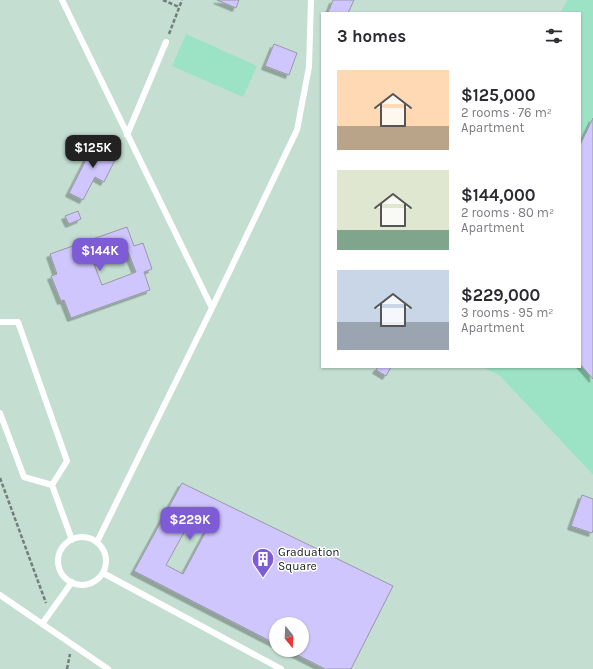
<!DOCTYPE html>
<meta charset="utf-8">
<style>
body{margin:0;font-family:Karla,sans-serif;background:#f7f7f7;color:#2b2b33;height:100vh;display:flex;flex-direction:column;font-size:15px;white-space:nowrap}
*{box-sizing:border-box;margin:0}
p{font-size:13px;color:#7c7c81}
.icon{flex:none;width:22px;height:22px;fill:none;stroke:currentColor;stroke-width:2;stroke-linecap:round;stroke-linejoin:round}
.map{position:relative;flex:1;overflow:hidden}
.side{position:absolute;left:321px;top:12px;width:260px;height:356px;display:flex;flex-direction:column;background:#fff;border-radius:0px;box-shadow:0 1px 3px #0004}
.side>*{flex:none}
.needle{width:26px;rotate:162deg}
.buttons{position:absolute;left:269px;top:617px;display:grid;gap:8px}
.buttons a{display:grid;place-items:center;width:40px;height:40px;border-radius:50%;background:#fff;box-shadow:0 1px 3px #0004;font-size:20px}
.price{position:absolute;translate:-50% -34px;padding:0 9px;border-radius:8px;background:#7e5cd6;color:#fff;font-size:13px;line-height:26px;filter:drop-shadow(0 1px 2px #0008)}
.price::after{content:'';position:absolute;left:50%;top:24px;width:12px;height:9px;margin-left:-6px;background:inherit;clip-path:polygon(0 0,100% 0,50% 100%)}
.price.current{background:#222;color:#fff}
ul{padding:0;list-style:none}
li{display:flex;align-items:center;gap:12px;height:100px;padding:0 16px}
li span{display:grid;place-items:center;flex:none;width:112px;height:80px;border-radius:0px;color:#555}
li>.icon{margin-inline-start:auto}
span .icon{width:48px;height:48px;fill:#fffc;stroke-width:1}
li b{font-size:17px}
h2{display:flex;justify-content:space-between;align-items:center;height:48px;padding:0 16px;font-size:17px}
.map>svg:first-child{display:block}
.built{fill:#c4ded2;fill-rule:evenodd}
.green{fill:#9ce3c5}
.building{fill:#cfc6fd;stroke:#9a98a7;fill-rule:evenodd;filter:url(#shadow)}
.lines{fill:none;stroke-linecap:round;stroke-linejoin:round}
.path{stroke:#727f79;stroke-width:2.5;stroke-dasharray:4 2;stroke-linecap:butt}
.lane{stroke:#fff;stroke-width:6}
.labels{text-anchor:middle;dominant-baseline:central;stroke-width:3;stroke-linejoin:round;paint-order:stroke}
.poi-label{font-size:12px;fill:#131a17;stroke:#fff;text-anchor:start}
</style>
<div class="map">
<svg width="593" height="669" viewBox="0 0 593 669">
<defs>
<filter id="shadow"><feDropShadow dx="-3.5" dy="3.5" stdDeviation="0" flood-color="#0004"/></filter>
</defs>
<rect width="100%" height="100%" fill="#d7e9e1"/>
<path class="built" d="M0,0H567L560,13H322V367H481L499,375L593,475V669H0ZM276,624H302V650H276Z"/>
<path class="green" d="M567,0H593V475L499,375L481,367H580V13H560Z
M186,34L257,66L243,97L172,66Z"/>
<path class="building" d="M217,0H239L236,8Z
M333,0H354L348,13H328Z
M274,44L297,53L289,75L265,66Z
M593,118V379L580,364V145Z
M96,140L114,149L110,157L115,160L104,182L95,177L83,200L69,193Z
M78,211L81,219L69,224L65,216Z
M127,227L134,246L143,243L152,269L144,272L150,290L71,318L64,300L61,301L51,276L57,274L50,254ZM128,252L136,272L102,285L94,264Z
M378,367H391L386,376L376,370Z
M182,483L393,586L351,669H325L288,650H302V624H276V644L134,571Z
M582,495L593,499V530L592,533L571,526Z
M198,507L214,516L183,574L166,565Z"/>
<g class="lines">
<path class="path" d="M163,0L179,7
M169,34L182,0
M0,478L46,603
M67,669L70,654"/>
<path class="lane" d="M62,0L212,308L97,542
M127,135L166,42
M212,308L297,130L309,67L311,0
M0,322H18L67,461L52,485
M0,413L24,477L52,485
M52,485L72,540
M58 561a24 24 0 1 1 48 0a24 24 0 1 1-48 0Z
M103,573L281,669
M0,595L108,669
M42,624L72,582"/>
</g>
<defs>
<g id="building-pin" transform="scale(1.15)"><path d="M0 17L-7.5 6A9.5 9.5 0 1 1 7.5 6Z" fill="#7e5cd6" stroke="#fff"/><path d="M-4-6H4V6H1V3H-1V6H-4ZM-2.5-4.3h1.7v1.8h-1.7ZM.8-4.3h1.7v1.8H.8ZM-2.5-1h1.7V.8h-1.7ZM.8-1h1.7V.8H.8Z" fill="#fff"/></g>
</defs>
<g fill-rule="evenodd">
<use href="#building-pin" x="263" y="559"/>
</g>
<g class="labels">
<g class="poi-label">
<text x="278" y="552">Graduation<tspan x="278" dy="14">Square</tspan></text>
</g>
</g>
</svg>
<div class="buttons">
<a><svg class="needle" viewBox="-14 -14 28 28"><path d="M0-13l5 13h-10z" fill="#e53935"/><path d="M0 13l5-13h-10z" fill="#7c7c81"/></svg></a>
</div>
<b class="price current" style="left:93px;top:169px">$125K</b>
<b class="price" style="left:100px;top:272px">$144K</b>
<b class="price" style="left:190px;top:541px">$229K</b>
<section class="side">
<h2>3 homes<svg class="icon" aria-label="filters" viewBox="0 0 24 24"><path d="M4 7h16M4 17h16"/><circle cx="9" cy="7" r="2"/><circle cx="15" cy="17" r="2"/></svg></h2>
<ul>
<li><span style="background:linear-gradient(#ffd9b3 70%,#b9a48a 0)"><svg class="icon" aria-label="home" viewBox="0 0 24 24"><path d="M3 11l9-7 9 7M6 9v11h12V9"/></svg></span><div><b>$125,000</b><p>2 rooms · 76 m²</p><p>Apartment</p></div></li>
<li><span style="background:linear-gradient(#dfe7d0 75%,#7fa58c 0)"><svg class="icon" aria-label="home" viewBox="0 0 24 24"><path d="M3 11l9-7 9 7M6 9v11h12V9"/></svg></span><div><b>$144,000</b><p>2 rooms · 80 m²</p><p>Apartment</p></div></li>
<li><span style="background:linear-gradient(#c9d6e8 65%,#9aa5b1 0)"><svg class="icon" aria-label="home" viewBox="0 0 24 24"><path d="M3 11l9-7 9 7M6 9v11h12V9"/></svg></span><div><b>$229,000</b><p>3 rooms · 95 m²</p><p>Apartment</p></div></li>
</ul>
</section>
</div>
